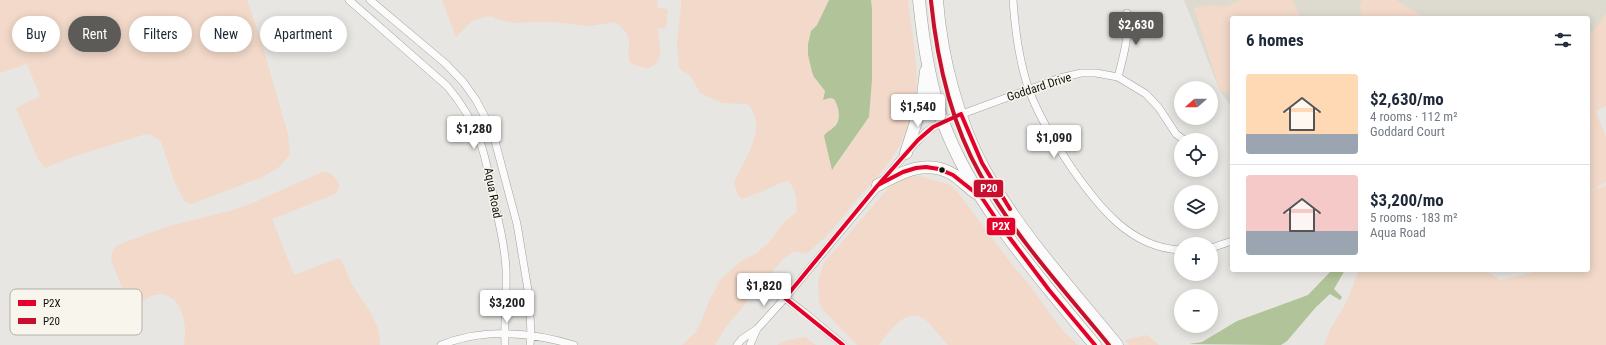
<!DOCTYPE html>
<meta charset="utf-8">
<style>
body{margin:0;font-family:"Roboto Condensed",sans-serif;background:#f2f2f3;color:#1f2937;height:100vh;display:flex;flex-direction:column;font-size:15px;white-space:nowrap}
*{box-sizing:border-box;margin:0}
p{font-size:13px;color:#747a83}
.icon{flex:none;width:22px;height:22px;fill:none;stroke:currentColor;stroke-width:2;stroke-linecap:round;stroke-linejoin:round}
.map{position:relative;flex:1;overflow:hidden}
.drawer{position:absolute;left:1230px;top:16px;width:360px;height:256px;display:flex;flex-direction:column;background:#fff;border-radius:4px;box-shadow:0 2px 10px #0003}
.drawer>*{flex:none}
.hud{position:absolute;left:12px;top:16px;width:380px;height:36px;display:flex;gap:8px}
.needle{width:26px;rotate:249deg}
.controls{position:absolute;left:1174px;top:81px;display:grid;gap:8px}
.controls a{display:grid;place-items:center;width:44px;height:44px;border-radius:50%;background:#fff;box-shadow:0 2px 10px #0003;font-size:20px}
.price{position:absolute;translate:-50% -34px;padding:0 9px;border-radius:4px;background:#fff;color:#222;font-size:13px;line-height:26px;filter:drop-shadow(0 1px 2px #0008)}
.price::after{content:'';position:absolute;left:50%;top:24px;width:12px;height:9px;margin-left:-6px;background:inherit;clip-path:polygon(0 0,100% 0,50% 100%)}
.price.selected{background:#5c5b58;color:#fff}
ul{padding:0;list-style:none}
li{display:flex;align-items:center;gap:12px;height:100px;padding:0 16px}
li+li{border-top:1px solid #e0e1e3}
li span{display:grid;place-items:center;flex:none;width:112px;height:80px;border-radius:4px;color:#555}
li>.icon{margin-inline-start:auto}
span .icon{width:48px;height:48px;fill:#fffc;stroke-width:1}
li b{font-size:17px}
h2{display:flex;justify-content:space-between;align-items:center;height:48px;padding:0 16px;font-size:17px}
.chip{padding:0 14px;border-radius:18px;background:#fff;box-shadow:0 2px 10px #0003;font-size:14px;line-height:36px}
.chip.selected{background:#5c5b58;color:#fff}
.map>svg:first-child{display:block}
.built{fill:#dddad0}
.green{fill:#f2d9c9}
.water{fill:#b1c398}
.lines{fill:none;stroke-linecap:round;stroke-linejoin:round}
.minor-casing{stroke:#a2a19d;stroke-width:8}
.primary-casing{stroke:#a2a19d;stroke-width:13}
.minor{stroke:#fbfbfb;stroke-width:7}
.primary{stroke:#fbfbfb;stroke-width:12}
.bus-1-casing{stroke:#f8f5ed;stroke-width:7}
.bus-2-casing{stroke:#f8f5ed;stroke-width:7}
.bus-1{stroke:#e4002b;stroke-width:4}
.bus-2{stroke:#c8102e;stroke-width:4}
.bus-dot{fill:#11100d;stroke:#f8f5ed;stroke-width:1.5}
.labels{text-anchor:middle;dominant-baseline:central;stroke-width:3;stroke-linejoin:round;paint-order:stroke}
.street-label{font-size:12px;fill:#11100d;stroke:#f8f5ed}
.key{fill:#f8f5ed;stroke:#b3b0aa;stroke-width:1}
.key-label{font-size:11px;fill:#11100d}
.line-badge{stroke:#f8f5ed;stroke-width:1.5}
.badge-label{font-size:11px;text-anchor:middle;font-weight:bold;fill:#fff}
</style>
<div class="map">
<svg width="1606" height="345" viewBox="0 0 1606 345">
<rect width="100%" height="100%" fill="#e7e6e2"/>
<path class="built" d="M1184,0H1606V29L1588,49V18H1232V108L1220,91Z"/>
<path class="green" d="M0,0H247L260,37L280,107L288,134L290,152L288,157L278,168L262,177L192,204L185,202L175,183L161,142L152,135L146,134L69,158L45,168L38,159L16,108L40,96L27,64L0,73Z
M442,0H657L658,8L668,9L666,29L658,28C657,45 668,58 649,68C618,65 633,54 628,37C626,30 620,26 615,22L590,26L553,22H531L516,23L500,20L492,16L484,17L472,21L456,37Z
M681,0H829L817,25L811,32L808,44L810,65L816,80L825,91L823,100L830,98L834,99C845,116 835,125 825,138L830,157V166L835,167L869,117L872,80L871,0H908C914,56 928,96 898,148C888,166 872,183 858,198C841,218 828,238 806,254L794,251L783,259L725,328L715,345H682L695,333L701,322L708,303L721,279L741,261L756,254L761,249L768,244L784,222L796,213C798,203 796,188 788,181L783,182L763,191L742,199L738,196L734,182C744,162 770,123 747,104L722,103L700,93L692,78L687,73L682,71L679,67L677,44L681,6Z
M1240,0H1293L1300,18H1232V94L1220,91L1194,8L1206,5L1227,6Z
M1362,0H1396L1425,18H1361L1360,4Z
M1606,14V106L1596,111L1606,137V182L1591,191L1606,186V345H1324L1331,328L1347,301L1359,270H1485L1500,280L1534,272L1537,270H1588V37Z
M322,172L330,173C337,180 344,185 335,194L272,219L294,275L339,258L341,260C345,266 347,274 350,280C360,301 382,321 380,345H184C185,336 186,326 183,316C175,288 151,288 134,310L130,308L111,260L113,250L118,245L166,227L233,210L253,203Z
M919,176L951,185L959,194L1014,267L1031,287L1055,321L1065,333L1078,345H948C941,338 932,325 924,319C905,306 889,333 879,345H857L824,311L819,302L818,280L824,263L890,186C900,179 907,177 919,176Z
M1147,335L1159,345H1129L1125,340Z
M805,337L816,345H777L785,341Z"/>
<path class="water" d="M829,0H871L872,9V80L869,117L832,170L824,136C827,131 830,131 834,127C842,120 839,107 834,99L830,98L823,100L825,91L814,77L812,72L808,55V44L811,31L817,25Z
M1332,270H1345L1334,289L1342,297L1340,300L1330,294L1316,307L1287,341L1281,345L1189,344L1202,342L1237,321L1308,295Z"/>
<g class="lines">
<g class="minor-casing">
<path id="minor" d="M349,0L447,86C481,126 486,157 495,206C500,226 505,248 506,269C507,294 504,320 505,345
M370,0L446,64L464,83L476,100L486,119L495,141L517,224L529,296L531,334L530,345
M1013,0C1015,30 1019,61 1029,90C1039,117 1055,143 1071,167C1098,206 1130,248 1181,250
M1118,77C1124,54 1129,37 1127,13
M1211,248L1232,241
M785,298L805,313L843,345
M441,345C484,328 531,332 574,345
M737,345L742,339L757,329L785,298L906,153L926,132L943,121L1060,78L1081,73H1096L1118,77L1146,94L1159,108L1176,134L1184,140
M750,345L757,329"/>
</g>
<g class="primary-casing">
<path id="primary" d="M919,0C923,41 929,83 943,122C973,203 1040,279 1095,345
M937,0C941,56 958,122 985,171C1020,233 1072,290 1117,345
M906,153L922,103L926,71
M878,185C902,172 928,158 954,175C961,180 968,187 976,193"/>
</g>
<use href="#minor" class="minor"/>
<use href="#primary" class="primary"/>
<g class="bus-1-casing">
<path id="bus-1" d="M961,114L982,163L1010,209
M878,185L903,172L916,168L926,167L939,169L953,175L982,198L1003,229L1049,290L1095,345
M785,298L878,185L918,140L933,127L961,114
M785,298L843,345"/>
</g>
<g class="bus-2-casing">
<path id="bus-2" d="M931,1C937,60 950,121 980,174C1015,237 1064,290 1109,345"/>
</g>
<use href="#bus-1" class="bus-1"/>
<use href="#bus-2" class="bus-2"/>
</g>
<circle class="bus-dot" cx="942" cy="170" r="3.5"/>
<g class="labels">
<g class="street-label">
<text transform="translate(1039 87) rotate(-18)">Goddard Drive</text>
<text transform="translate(493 193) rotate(79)">Aqua Road</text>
</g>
</g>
<rect x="10" y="289" width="132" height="46" rx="6" class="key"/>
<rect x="18" y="300" width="18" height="6" fill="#e4002b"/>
<rect x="18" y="318" width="18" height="6" fill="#c8102e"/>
<g class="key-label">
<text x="43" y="307">P2X</text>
<text x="43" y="325">P20</text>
</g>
<g class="line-badge">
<rect x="973" y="179" width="31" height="19" rx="4" fill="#c8102e"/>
<rect x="986" y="217" width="30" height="19" rx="4" fill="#e4002b"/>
</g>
<g class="badge-label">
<text x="989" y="192">P20</text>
<text x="1001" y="230">P2X</text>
</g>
</svg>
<div class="controls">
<a><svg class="needle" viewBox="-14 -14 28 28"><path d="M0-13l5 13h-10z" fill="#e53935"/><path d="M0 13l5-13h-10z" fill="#747a83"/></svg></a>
<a><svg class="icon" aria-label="locate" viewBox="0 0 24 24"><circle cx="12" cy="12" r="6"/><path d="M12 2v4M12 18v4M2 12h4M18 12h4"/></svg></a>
<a><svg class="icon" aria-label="layers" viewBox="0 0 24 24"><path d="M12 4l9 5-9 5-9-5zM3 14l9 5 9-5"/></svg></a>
<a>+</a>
<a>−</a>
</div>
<b class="price selected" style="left:1136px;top:46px">$2,630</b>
<b class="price" style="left:918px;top:128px">$1,540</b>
<b class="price" style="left:474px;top:150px">$1,280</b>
<b class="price" style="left:1054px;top:159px">$1,090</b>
<b class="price" style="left:764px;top:307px">$1,820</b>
<b class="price" style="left:507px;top:324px">$3,200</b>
<div class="hud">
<a class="chip">Buy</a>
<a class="chip selected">Rent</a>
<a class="chip">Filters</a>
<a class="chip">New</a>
<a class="chip">Apartment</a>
</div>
<section class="drawer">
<h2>6 homes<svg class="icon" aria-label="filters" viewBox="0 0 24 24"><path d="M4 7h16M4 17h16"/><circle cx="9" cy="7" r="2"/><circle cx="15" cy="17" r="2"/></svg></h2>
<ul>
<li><span style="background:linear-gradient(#ffd9b3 75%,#9aa5b1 0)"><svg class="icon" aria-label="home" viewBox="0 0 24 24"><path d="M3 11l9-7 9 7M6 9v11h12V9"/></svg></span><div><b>$2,630/mo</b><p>4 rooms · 112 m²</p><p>Goddard Court</p></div></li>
<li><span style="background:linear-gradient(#f6c9c9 70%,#9aa5b1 0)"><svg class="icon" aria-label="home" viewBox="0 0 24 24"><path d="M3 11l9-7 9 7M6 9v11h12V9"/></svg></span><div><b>$3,200/mo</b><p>5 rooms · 183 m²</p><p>Aqua Road</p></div></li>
</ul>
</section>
</div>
